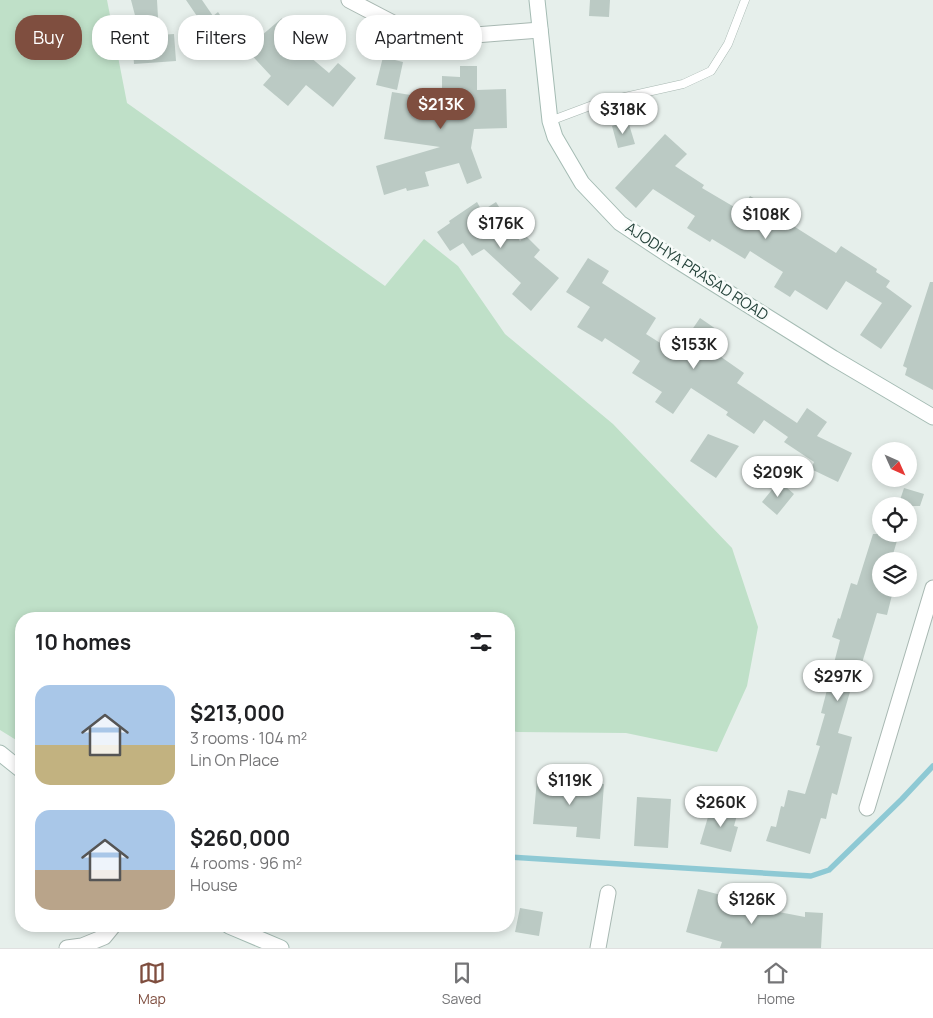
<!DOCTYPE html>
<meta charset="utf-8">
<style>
body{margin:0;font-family:Manrope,sans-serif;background:#f6f6f6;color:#202124;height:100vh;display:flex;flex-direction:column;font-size:19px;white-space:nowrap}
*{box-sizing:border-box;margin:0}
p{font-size:16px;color:#757577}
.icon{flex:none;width:28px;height:28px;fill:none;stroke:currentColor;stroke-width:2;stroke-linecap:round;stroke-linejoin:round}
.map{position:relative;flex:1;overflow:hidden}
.side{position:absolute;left:15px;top:612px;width:500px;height:320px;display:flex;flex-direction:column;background:#fff;border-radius:20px;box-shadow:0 2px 8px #0003}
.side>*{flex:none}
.guide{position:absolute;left:15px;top:15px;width:500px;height:45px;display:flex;gap:10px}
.needle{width:32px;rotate:135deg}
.fabs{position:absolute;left:872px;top:442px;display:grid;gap:10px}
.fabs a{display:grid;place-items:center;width:45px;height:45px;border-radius:50%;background:#fff;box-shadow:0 2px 8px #0003;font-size:25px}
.price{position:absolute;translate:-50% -42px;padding:0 11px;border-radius:18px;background:#fff;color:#222;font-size:16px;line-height:32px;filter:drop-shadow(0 1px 2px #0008)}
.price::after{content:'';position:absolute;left:50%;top:30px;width:15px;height:11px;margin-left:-8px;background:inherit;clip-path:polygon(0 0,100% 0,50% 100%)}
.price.active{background:#7f4e3f;color:#fff}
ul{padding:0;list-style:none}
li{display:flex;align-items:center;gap:15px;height:125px;padding:0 20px}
li span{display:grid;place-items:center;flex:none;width:140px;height:100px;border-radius:15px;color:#555}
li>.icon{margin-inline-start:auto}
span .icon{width:60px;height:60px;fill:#fffc;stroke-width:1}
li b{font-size:21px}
h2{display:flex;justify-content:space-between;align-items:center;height:60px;padding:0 20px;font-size:21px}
.chip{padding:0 18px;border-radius:20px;background:#fff;box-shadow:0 2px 8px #0003;font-size:18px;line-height:45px}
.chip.active{background:#7f4e3f;color:#fff}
.menu{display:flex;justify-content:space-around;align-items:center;height:70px;border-top:1px solid #e0e0e0;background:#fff;font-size:14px;color:#757577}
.menu a{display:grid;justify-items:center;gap:2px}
.menu .active{color:#7f4e3f}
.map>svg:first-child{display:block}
.green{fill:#bfe0c8}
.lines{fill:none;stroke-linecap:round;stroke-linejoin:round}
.stream{stroke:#8ec9d4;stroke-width:5.5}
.building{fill:#bbcac4}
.lane-casing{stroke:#a8b8b2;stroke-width:9}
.street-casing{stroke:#a8b8b2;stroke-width:17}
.secondary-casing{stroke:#a4bbb3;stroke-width:17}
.lane{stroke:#fff;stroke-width:8}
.street{stroke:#fff;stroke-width:15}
.secondary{stroke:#fff;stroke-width:15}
.labels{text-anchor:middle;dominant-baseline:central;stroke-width:5;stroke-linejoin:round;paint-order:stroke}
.street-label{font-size:15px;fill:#24423a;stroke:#f7fbf9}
</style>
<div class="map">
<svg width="933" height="948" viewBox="0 0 933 948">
<rect width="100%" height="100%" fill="#e6efeb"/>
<path class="green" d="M0,0H107L127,103L385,286L424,239L458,266L505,334L613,424L732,548L758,627L747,686L717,752L626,733L517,732L509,730V619H21V743L0,730Z"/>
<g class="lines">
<path class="stream" d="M509,857L811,876L829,870L902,799L933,766"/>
</g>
<path class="building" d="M131,0H157L159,35L174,34L176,61L134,64L131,23H137Z
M186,0H202L213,16L218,12L230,30L202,49L189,30L201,22Z
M590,0H610L609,17L589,16Z
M282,18L297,35L290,40L329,73L338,63L356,78L333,107L306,85L288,106L263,85L271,76L246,49Z
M383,57L403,62L397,90L376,85Z
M460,66H477V90L506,89L507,128L474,129L471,148L482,178L467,184L459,163L425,172L429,186L407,191L406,188L384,195L376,166L440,147L384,139L392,92L442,100V76L460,77Z
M628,121L635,144L618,148L612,126Z
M665,134L687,154L675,166L704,185L702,188L741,211L750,196L775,210L773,213L836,253L841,246L877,269L876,272L890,281L886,287L912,306L881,349L860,335L882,303L846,281L827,310L795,290L790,297L774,287L783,272L750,251L745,259L712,239L710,242L687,228L695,216L653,189L636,208L615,188Z
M477,202L482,211L496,202L520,241L525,235L540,250L534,257L559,278L531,311L512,294L521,283L484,249L472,256L463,243L450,251L437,232L450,223L449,221Z
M588,258L609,271L602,283L656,318L646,334L676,353L700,318L716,329L711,336L721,343L714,352L744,373L737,383L797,423L807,408L827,422L817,436L852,453L838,482L811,469L814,462L784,442L788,437L764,420L754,434L726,415L728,412L691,388L673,414L655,402L662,392L632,373L640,361L605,338L602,342L577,327L590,307L566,292Z
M930,282H933V390L905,375L907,368L903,366Z
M708,434L739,446L716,478L690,461Z
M779,481L794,494L777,515L762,502Z
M904,488L924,494L920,506H898Z
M873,534H899L891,561H881V592L892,595L887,615L877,613L862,663L869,665L864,681L854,678L838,733L852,737L837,795L832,793L826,819L821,818L810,854L766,841L771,826L776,827L781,806L784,807L788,790L805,794L820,746L816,745L825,714L821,713L840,640L832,637L838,618L840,619L851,583L857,585Z
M537,779L604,784L600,839L576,837L577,827L533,824Z
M637,797L671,799L668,848L634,846Z
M716,801L739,808L734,826L738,827L731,852L700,844L708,817L710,818Z
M698,889L721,895L720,901L763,910V909L805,917V912L823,913L821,948H720L722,942L686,932Z
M520,908L543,912L539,936L515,932Z"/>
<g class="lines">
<g class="lane-casing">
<path id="lane" d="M550,121L598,103L683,84L711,71L728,44L745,0"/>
</g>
<g class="street-casing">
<path id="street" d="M349,0L393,23L450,37L540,30
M867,808L933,588
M67,948L82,946L104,937L113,926
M598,948L608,893"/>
</g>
<g class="secondary-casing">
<path id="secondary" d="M537,0L550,121L555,137L582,183L620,223L673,258L833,358L933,417
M0,753L21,770
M229,926L281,948"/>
</g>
<use href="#lane" class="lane"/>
<use href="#street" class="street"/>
<use href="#secondary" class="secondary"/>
</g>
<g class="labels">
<g class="street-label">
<text transform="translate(697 271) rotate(33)">AJODHYA PRASAD ROAD</text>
</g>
</g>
</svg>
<div class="fabs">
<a><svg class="needle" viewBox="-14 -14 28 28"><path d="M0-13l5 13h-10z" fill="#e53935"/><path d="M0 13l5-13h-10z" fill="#757577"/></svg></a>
<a><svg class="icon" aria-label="locate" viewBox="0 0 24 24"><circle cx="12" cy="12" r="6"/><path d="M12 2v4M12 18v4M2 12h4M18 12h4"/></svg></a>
<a><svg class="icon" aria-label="layers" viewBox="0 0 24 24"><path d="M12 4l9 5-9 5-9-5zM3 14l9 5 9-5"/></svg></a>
</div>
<b class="price active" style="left:441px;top:130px">$213K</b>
<b class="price" style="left:623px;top:135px">$318K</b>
<b class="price" style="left:766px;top:240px">$108K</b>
<b class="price" style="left:501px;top:249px">$176K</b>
<b class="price" style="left:694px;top:370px">$153K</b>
<b class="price" style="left:778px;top:498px">$209K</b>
<b class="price" style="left:838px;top:702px">$297K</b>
<b class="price" style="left:570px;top:806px">$119K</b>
<b class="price" style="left:721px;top:828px">$260K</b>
<b class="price" style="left:752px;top:925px">$126K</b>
<div class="guide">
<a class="chip active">Buy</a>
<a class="chip">Rent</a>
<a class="chip">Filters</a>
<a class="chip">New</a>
<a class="chip">Apartment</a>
</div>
<section class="side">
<h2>10 homes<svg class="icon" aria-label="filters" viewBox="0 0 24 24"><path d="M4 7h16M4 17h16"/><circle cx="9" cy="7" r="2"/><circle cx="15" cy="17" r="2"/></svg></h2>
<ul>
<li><span style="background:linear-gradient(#a9c7e8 60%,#c2b280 0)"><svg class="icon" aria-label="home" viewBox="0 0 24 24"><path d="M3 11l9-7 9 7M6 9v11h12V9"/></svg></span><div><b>$213,000</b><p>3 rooms · 104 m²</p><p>Lin On Place</p></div></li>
<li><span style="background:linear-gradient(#a9c7e8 60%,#b9a48a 0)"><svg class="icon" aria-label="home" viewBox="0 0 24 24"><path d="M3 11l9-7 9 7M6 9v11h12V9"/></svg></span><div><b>$260,000</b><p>4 rooms · 96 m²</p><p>House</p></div></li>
</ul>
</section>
</div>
<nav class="menu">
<a class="active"><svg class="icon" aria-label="map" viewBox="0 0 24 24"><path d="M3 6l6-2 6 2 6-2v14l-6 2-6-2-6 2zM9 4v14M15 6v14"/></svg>Map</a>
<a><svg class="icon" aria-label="saved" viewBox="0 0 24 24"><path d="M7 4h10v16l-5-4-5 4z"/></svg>Saved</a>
<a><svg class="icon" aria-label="home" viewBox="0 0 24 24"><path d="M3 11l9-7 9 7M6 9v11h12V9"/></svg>Home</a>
</nav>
